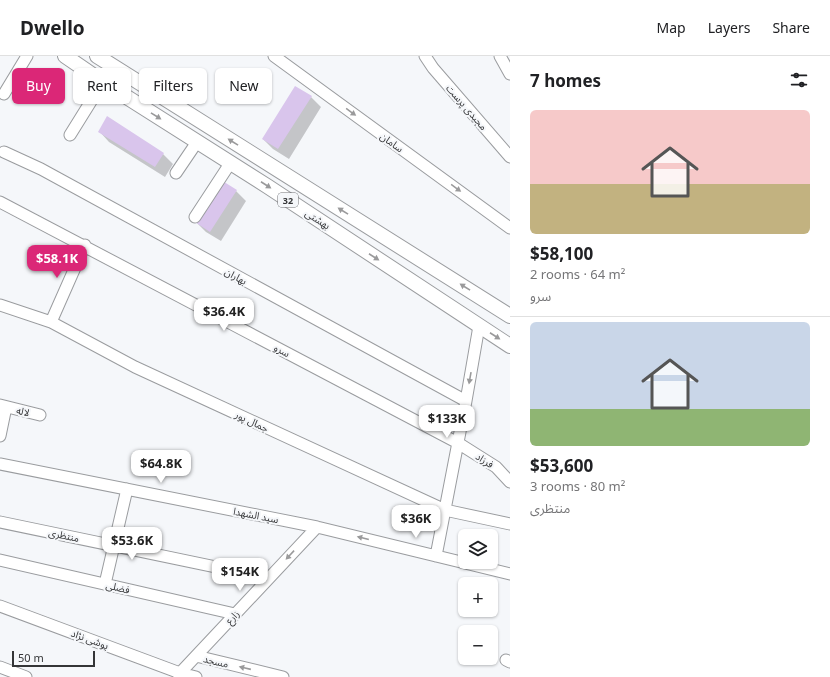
<!DOCTYPE html>
<meta charset="utf-8">
<style>
body{margin:0;font-family:"Noto Sans","Noto Sans Arabic",sans-serif;background:#f2f2f2;color:#202124;height:100vh;display:flex;flex-direction:column;font-size:15px;white-space:nowrap}
*{box-sizing:border-box;margin:0}
p{font-size:13px;color:#757577}
.icon{flex:none;width:22px;height:22px;fill:none;stroke:currentColor;stroke-width:2;stroke-linecap:round;stroke-linejoin:round}
.map{position:relative;flex:1;overflow:hidden}
.drawer{display:flex;flex-direction:column;background:#fff;width:320px}
.drawer>*{flex:none}
.guide{position:absolute;left:12px;top:12px;width:380px;height:36px;display:flex;gap:8px}
.tools{position:absolute;left:458px;top:473px;display:grid;gap:8px}
.tools a{display:grid;place-items:center;width:40px;height:40px;border-radius:6px;background:#fff;box-shadow:0 1px 3px #0004;font-size:20px}
.scale{position:absolute;left:12px;bottom:10px;width:83px;box-sizing:border-box;padding-left:4px;border:2px solid #343537;border-top:0;font-size:11px;line-height:14px;white-space:nowrap;color:#343537;-webkit-text-stroke:3px #f5f7fa;paint-order:stroke}
.price{position:absolute;translate:-50% -34px;padding:0 9px;border-radius:8px;background:#fff;color:#222;font-size:13px;line-height:26px;filter:drop-shadow(0 1px 2px #0008)}
.price::after{content:'';position:absolute;left:50%;top:24px;width:12px;height:9px;margin-left:-6px;background:inherit;clip-path:polygon(0 0,100% 0,50% 100%)}
.price.current{background:#db2777;color:#fff}
ul{padding:0;list-style:none}
li{display:grid;align-content:center;gap:8px;height:212px;padding:0 20px}
li+li{border-top:1px solid #e0e0e0}
li span{display:grid;place-items:center;height:124px;border-radius:6px;color:#555}
li>.icon{margin-inline-start:auto}
span .icon{width:72px;height:72px;fill:#fffc;stroke-width:1}
li b{font-size:17px}
h2{display:flex;justify-content:space-between;align-items:center;height:48px;padding:0 20px;font-size:17px}
.tag{padding:0 14px;border-radius:6px;background:#fff;box-shadow:0 1px 3px #0004;font-size:14px;line-height:36px}
.tag.current{background:#db2777;color:#fff}
header{display:flex;align-items:center;gap:24px;box-sizing:border-box;height:56px;padding:0 20px;background:#fff;border-bottom:1px solid #e0e0e0}
header strong{font-size:19px}
nav{display:flex;gap:22px;margin-inline-start:auto;font-size:14px}
main{display:flex;flex:1;min-height:0}
.map>svg:first-child{display:block}
.shadow{fill:#0003}
.building{fill:#d9c5ec}
.lines{fill:none;stroke-linecap:round;stroke-linejoin:round}
.minor-casing{stroke:#9a9c9f;stroke-width:13}
.major-casing{stroke:#9a9c9f;stroke-width:16}
.minor{stroke:#fff;stroke-width:11}
.major{stroke:#fff;stroke-width:14}
.oneway{fill:#9a9a9b}
.labels{text-anchor:middle;dominant-baseline:central;stroke-width:4;stroke-linejoin:round;paint-order:stroke}
.shield{fill:#f5f7fa;stroke:#6e6f72;stroke-width:1}
.shield-label{font-size:9px;font-weight:bold;fill:#343537}
.street-label{font-size:10px;fill:#343537;stroke:#f5f7fa}
</style>
<header>
<strong>Dwello</strong>
<nav><a>Map</a><a>Layers</a><a>Share</a></nav>
</header>
<main>
<div class="map">
<svg width="510" height="621" viewBox="0 0 510 621">
<rect width="100%" height="100%" fill="#f5f7fa"/>
<path class="shadow" d="M311,41L321,51L289,103L273,93L263,83Z
M99,75L163,98L173,108L165,121L109,86Z
M236,135L246,145L221,185L206,176L196,166Z"/>
<path class="building" d="M295,30L312,40L278,93L262,83Z
M107,60L164,97L155,111L98,76Z
M221,124L237,134L210,176L195,166Z"/>
<g class="lines">
<g class="minor-casing">
<path id="minor" d="M274,0L510,172
M425,0L433,12L510,101
M500,0L510,18
M4,38L27,0
M70,79L103,26
M4,96L41,113L466,345
M176,117L197,86
M0,146L458,387L496,411L510,426
M195,161L231,106
M0,249L51,266L135,311L445,454L510,468
M51,266L85,189
M0,349L40,359
M0,380L6,351
M0,408L317,471L510,518
M0,466L269,522
M436,500L466,345L479,270
M0,504L235,558
M105,528L127,433
M0,550L180,617L196,621
M196,600L283,621
M506,604L510,606
M0,611L26,621
M179,621L180,617L317,471"/>
</g>
<g class="major-casing">
<path id="major" d="M65,0L103,26L267,130L510,290
M97,0L510,260"/>
</g>
<use href="#minor" class="minor"/>
<use href="#major" class="major"/>
</g>
<defs><path id="oneway-solid" d="M-6-.8H1V-3.2L6.5 0L1 3.2V.8H-6Z"/></defs>
<g class="oneway">
<use href="#oneway-solid" transform="translate(351 56) rotate(36)"/>
<use href="#oneway-solid" transform="translate(156 60) rotate(32)"/>
<use href="#oneway-solid" transform="translate(233 86) rotate(-148)"/>
<use href="#oneway-solid" transform="translate(266 129) rotate(33)"/>
<use href="#oneway-solid" transform="translate(456 132) rotate(36)"/>
<use href="#oneway-solid" transform="translate(343 155) rotate(-148)"/>
<use href="#oneway-solid" transform="translate(374 201) rotate(33)"/>
<use href="#oneway-solid" transform="translate(465 231) rotate(-148)"/>
<use href="#oneway-solid" transform="translate(495 280) rotate(33)"/>
<use href="#oneway-solid" transform="translate(470 322) rotate(100)"/>
<use href="#oneway-solid" transform="translate(363 482) rotate(-166)"/>
<use href="#oneway-solid" transform="translate(290 499) rotate(133)"/>
<use href="#oneway-solid" transform="translate(245 612) rotate(-167)"/>
</g>
<g class="labels">
<rect class="shield" x="278" y="137" width="20" height="14" rx="3"/>
<g class="shield-label">
<text x="288" y="144">32</text>
</g>
<g class="street-label">
<text transform="translate(467 51) rotate(49)">مجیدی پرست</text>
<text transform="translate(392 86) rotate(36)">سامان</text>
<text transform="translate(318 163) rotate(33)">بهشتى</text>
<text transform="translate(236 220) rotate(29)">بهاران</text>
<text transform="translate(282 294) rotate(28)">سرو</text>
<text transform="translate(23 355) rotate(13)">لاله</text>
<text transform="translate(252 365) rotate(25)">جمال پور</text>
<text transform="translate(485 404) rotate(33)">فرزاد</text>
<text transform="translate(256 459) rotate(11)">سید الشهدا</text>
<text transform="translate(64 479) rotate(12)">منتظری</text>
<text transform="translate(118 531) rotate(13)">فضلی</text>
<text transform="translate(232 561) rotate(-47)">زارع</text>
<text transform="translate(90 583) rotate(20)">یوشی نژاد</text>
<text transform="translate(216 605) rotate(13)">مسجد</text>
</g>
</g>
</svg>
<div class="tools">
<a><svg class="icon" aria-label="layers" viewBox="0 0 24 24"><path d="M12 4l9 5-9 5-9-5zM3 14l9 5 9-5"/></svg></a>
<a>+</a>
<a>−</a>
</div>
<div class="scale">50 m</div>
<b class="price current" style="left:57px;top:223px">$58.1K</b>
<b class="price" style="left:224px;top:276px">$36.4K</b>
<b class="price" style="left:447px;top:383px">$133K</b>
<b class="price" style="left:161px;top:428px">$64.8K</b>
<b class="price" style="left:416px;top:483px">$36K</b>
<b class="price" style="left:132px;top:505px">$53.6K</b>
<b class="price" style="left:240px;top:536px">$154K</b>
<div class="guide">
<a class="tag current">Buy</a>
<a class="tag">Rent</a>
<a class="tag">Filters</a>
<a class="tag">New</a>
</div>
</div>
<section class="drawer">
<h2>7 homes<svg class="icon" aria-label="filters" viewBox="0 0 24 24"><path d="M4 7h16M4 17h16"/><circle cx="9" cy="7" r="2"/><circle cx="15" cy="17" r="2"/></svg></h2>
<ul>
<li><span style="background:linear-gradient(#f6c9c9 60%,#c2b280 0)"><svg class="icon" aria-label="home" viewBox="0 0 24 24"><path d="M3 11l9-7 9 7M6 9v11h12V9"/></svg></span><div><b>$58,100</b><p>2 rooms · 64 m²</p><p>سرو</p></div></li>
<li><span style="background:linear-gradient(#c9d6e8 70%,#8fb573 0)"><svg class="icon" aria-label="home" viewBox="0 0 24 24"><path d="M3 11l9-7 9 7M6 9v11h12V9"/></svg></span><div><b>$53,600</b><p>3 rooms · 80 m²</p><p>منتظری</p></div></li>
</ul>
</section>
</main>
